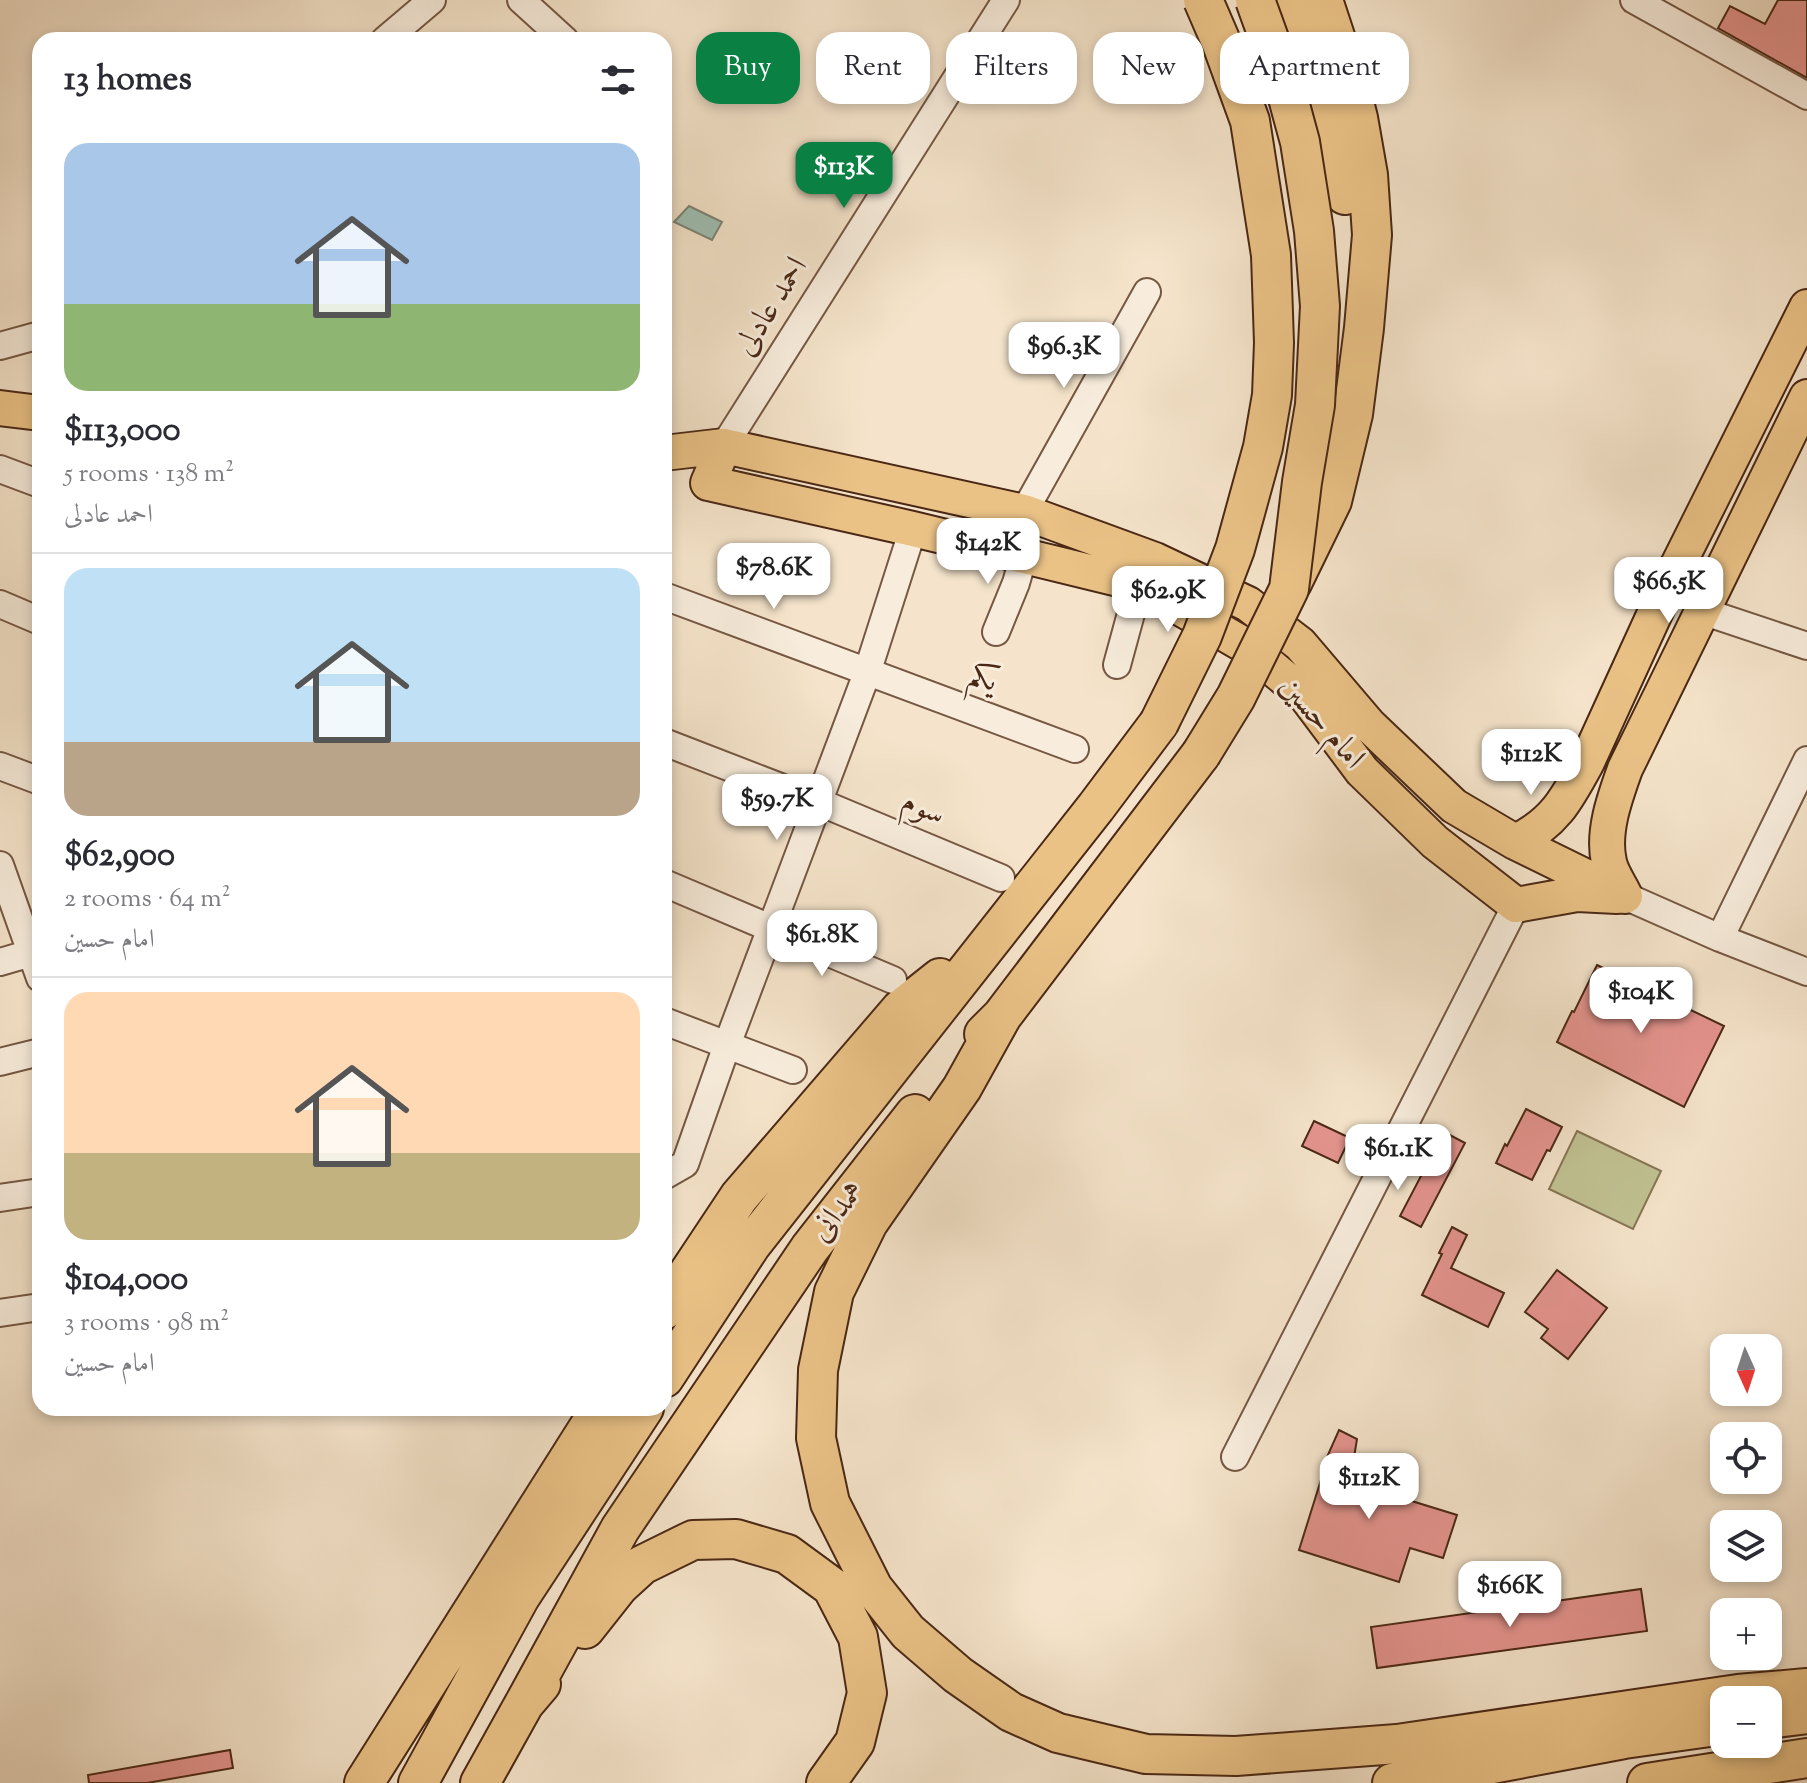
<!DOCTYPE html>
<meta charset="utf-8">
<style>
body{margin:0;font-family:"Sorts Mill Goudy",Amiri,serif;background:#f2f2f3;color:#2b2b33;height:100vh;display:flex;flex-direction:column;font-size:30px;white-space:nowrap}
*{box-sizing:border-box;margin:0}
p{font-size:26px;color:#7c7c81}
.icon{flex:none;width:44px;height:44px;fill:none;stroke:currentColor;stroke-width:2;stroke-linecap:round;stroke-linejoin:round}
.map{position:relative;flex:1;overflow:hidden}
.drawer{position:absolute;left:32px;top:32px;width:640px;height:1384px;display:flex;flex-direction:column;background:#fff;border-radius:24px;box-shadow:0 4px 12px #0003}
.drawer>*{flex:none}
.hud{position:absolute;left:696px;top:32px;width:760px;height:72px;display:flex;gap:16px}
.needle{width:52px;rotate:177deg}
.fabs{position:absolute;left:1710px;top:1334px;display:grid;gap:16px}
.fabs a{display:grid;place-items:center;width:72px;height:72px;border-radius:16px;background:#fff;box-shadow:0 4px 12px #0003;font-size:40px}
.price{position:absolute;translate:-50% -68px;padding:0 18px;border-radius:16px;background:#fff;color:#222;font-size:26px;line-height:52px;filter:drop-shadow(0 2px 4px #0008)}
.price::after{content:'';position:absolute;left:50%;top:48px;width:24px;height:18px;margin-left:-12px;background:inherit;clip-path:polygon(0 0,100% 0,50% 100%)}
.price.current{background:#0b8043;color:#fff}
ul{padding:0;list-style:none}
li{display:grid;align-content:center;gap:16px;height:424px;padding:0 32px}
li+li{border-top:2px solid #e1e1e2}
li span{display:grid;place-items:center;height:248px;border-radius:24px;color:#555}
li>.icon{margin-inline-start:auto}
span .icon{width:144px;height:144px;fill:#fffc;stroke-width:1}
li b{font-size:34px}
h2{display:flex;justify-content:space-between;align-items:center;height:96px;padding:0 32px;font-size:34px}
.tag{padding:0 28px;border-radius:24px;background:#fff;box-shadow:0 4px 12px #0003;font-size:28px;line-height:72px}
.tag.current{background:#0b8043;color:#fff}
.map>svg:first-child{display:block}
.green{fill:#c1c293;stroke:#867554;stroke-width:2}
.water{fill:#9dbfb3;stroke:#7c8374;stroke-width:2}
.building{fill:#e5948f;stroke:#4a2815;stroke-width:2}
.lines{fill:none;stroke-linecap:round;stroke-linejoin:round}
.minor-casing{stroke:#755742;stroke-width:30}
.major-casing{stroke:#4a2815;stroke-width:38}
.highway-casing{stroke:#4a2815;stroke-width:42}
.minor{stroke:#f8eddd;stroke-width:26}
.major{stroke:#eac286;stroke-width:34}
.highway{stroke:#eac286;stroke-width:38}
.highway-bridge-casing{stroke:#4a2815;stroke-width:42;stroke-linecap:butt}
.highway-bridge{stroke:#eac286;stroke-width:38}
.labels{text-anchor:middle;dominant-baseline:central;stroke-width:6;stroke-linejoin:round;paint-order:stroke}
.street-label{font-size:32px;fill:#4a2815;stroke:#f8eddd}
</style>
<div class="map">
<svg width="1807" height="1783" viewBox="0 0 1807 1783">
<rect width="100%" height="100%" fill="#f5e4cb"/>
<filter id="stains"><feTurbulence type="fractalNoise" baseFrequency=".0025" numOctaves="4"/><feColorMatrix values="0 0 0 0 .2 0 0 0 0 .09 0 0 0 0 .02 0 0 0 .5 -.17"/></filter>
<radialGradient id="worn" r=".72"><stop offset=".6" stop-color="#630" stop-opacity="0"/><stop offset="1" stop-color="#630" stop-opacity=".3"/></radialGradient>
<path class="green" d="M1577,1131L1661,1171L1633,1229L1549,1189Z"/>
<path class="water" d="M689,206L722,222L712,240L674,222Z"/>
<path class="building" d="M1778,0H1807V78L1718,28L1730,6L1765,24Z
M1597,965L1724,1026L1684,1107L1557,1042L1572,1011L1574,1012Z
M1526,1109L1562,1127L1550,1151L1547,1150L1532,1180L1496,1163L1505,1144L1507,1146Z
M1314,1121L1350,1138L1338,1163L1302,1146Z
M1444,1132L1465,1143L1421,1227L1400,1216Z
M1452,1227L1467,1235L1451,1268L1504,1293L1488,1327L1422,1295L1442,1254L1439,1253Z
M1557,1270L1607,1308L1568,1359L1541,1338L1548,1329L1525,1312Z
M1339,1430L1357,1439L1350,1482L1457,1515L1443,1558L1410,1548L1399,1582L1299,1550L1325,1467L1323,1466Z
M1641,1589L1647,1631L1377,1668L1371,1627Z
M230,1750L233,1768L147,1783H89L88,1775Z"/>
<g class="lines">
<g class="minor-casing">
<path id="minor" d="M521,0L565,40
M1634,0L1807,96
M385,40L432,0
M0,346L40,335
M724,446L1006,0
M0,469L40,484
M1024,512L1147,292
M664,596L1075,749
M0,604L40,621
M1702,611L1807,646
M996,632L1016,583L1024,555
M1117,665L1139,584
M664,742L819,802L1001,878
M0,766L40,781
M0,865L40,978
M664,883L893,980
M1625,896L1720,938L1807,972
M1720,938L1807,760
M0,962L31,953
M664,1021L793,1070
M0,1062L40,1052
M664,1176L685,1164L727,1045L867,673L913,529
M0,1198L40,1192
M0,1313L40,1307
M1235,1457L1516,905"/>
</g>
<g class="major-casing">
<path id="major" d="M0,408L40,413
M724,446L708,483L913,529L1139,584L1246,646L1305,695L1362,771L1435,842L1516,905L1577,894L1617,896
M664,453L724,446L1024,512L1155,560L1248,604L1300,644L1369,725L1454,806L1515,842L1625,896
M1515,842C1554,824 1567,799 1587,762L1666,589L1807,307
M1625,896C1620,885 1611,873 1609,862C1602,832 1615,797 1625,769L1807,397"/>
</g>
<g class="highway-casing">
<path id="highway" d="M1292,0L1318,80L1338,154L1345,195
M1292,583L1332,501L1353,414L1364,328L1372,235L1368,175L1358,118L1346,70L1323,0
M1002,1016L962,1088L868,1223L834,1292L818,1370L816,1438L830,1503L873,1588L908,1632L958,1675L1011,1712L1058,1733L1146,1754L1236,1756L1397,1744L1738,1694L1807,1688
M984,1034L1002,1016L1201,754
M664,1310L739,1197L901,1009L940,978
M664,1378L751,1245L1096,807L1159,723
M585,1629L619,1586L642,1565L693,1540L736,1539L787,1554L832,1587L858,1637L867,1693L855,1742L826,1783
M524,1704L620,1529L810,1248L915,1114
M1768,1719L1807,1714
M364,1783L601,1408
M418,1783L520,1597L644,1408
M480,1783L524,1704L541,1684
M1392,1783L1624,1739L1724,1725
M1647,1783L1807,1758"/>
</g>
<use href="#minor" class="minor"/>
<use href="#major" class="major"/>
<use href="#highway" class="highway"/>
<g class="highway-bridge-casing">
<path id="highway-bridge" d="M1159,723L1202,636L1235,549L1263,447L1272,395L1274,343L1271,255L1250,121L1222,44L1203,0
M1201,754L1236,697L1289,589L1302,482L1315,405L1320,306L1314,231L1300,142L1281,72L1255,0"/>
</g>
<use href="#highway-bridge" class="highway-bridge"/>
</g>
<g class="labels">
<g class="street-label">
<text transform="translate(772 307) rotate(-58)">احمد عادلی</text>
<text transform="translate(983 679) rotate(20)">یکم</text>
<text transform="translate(1321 723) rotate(49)">امام حسین</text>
<text transform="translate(923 809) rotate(23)">سوم</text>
<text transform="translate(838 1212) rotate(-52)">همدانی</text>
</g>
</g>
<rect width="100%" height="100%" filter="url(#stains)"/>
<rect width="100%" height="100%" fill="url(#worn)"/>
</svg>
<div class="fabs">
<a><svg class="needle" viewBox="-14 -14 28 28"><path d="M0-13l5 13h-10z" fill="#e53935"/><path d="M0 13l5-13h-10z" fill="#7c7c81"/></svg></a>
<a><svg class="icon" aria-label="locate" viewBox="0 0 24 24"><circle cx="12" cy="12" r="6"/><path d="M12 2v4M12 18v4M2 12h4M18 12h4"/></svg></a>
<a><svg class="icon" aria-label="layers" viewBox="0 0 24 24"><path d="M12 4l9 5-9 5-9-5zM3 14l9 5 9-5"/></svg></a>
<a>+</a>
<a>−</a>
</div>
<b class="price current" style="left:844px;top:210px">$113K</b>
<b class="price" style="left:1064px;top:390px">$96.3K</b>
<b class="price" style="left:988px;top:586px">$142K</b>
<b class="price" style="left:774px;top:611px">$78.6K</b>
<b class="price" style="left:1669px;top:625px">$66.5K</b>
<b class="price" style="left:1168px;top:634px">$62.9K</b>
<b class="price" style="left:1531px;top:797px">$112K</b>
<b class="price" style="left:777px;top:842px">$59.7K</b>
<b class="price" style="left:822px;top:978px">$61.8K</b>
<b class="price" style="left:1641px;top:1035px">$104K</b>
<b class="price" style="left:1398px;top:1192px">$61.1K</b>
<b class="price" style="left:1369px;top:1521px">$112K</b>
<b class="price" style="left:1510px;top:1629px">$166K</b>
<div class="hud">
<a class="tag current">Buy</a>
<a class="tag">Rent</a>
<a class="tag">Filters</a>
<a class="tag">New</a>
<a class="tag">Apartment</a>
</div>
<section class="drawer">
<h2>13 homes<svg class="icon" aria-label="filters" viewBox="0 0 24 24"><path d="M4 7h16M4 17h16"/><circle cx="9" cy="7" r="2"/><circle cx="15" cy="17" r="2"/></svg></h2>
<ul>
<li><span style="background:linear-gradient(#a9c7e8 65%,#8fb573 0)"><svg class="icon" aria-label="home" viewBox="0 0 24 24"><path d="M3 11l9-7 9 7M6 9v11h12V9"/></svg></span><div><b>$113,000</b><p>5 rooms · 138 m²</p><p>احمد عادلی</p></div></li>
<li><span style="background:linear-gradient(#bfe0f5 70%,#b9a48a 0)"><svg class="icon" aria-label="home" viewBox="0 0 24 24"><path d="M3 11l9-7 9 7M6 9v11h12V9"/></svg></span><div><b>$62,900</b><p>2 rooms · 64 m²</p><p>امام حسین</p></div></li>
<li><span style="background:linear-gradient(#ffd9b3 65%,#c2b280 0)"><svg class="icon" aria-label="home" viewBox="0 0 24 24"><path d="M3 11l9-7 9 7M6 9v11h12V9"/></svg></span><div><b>$104,000</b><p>3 rooms · 98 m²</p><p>امام حسین</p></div></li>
</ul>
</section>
</div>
